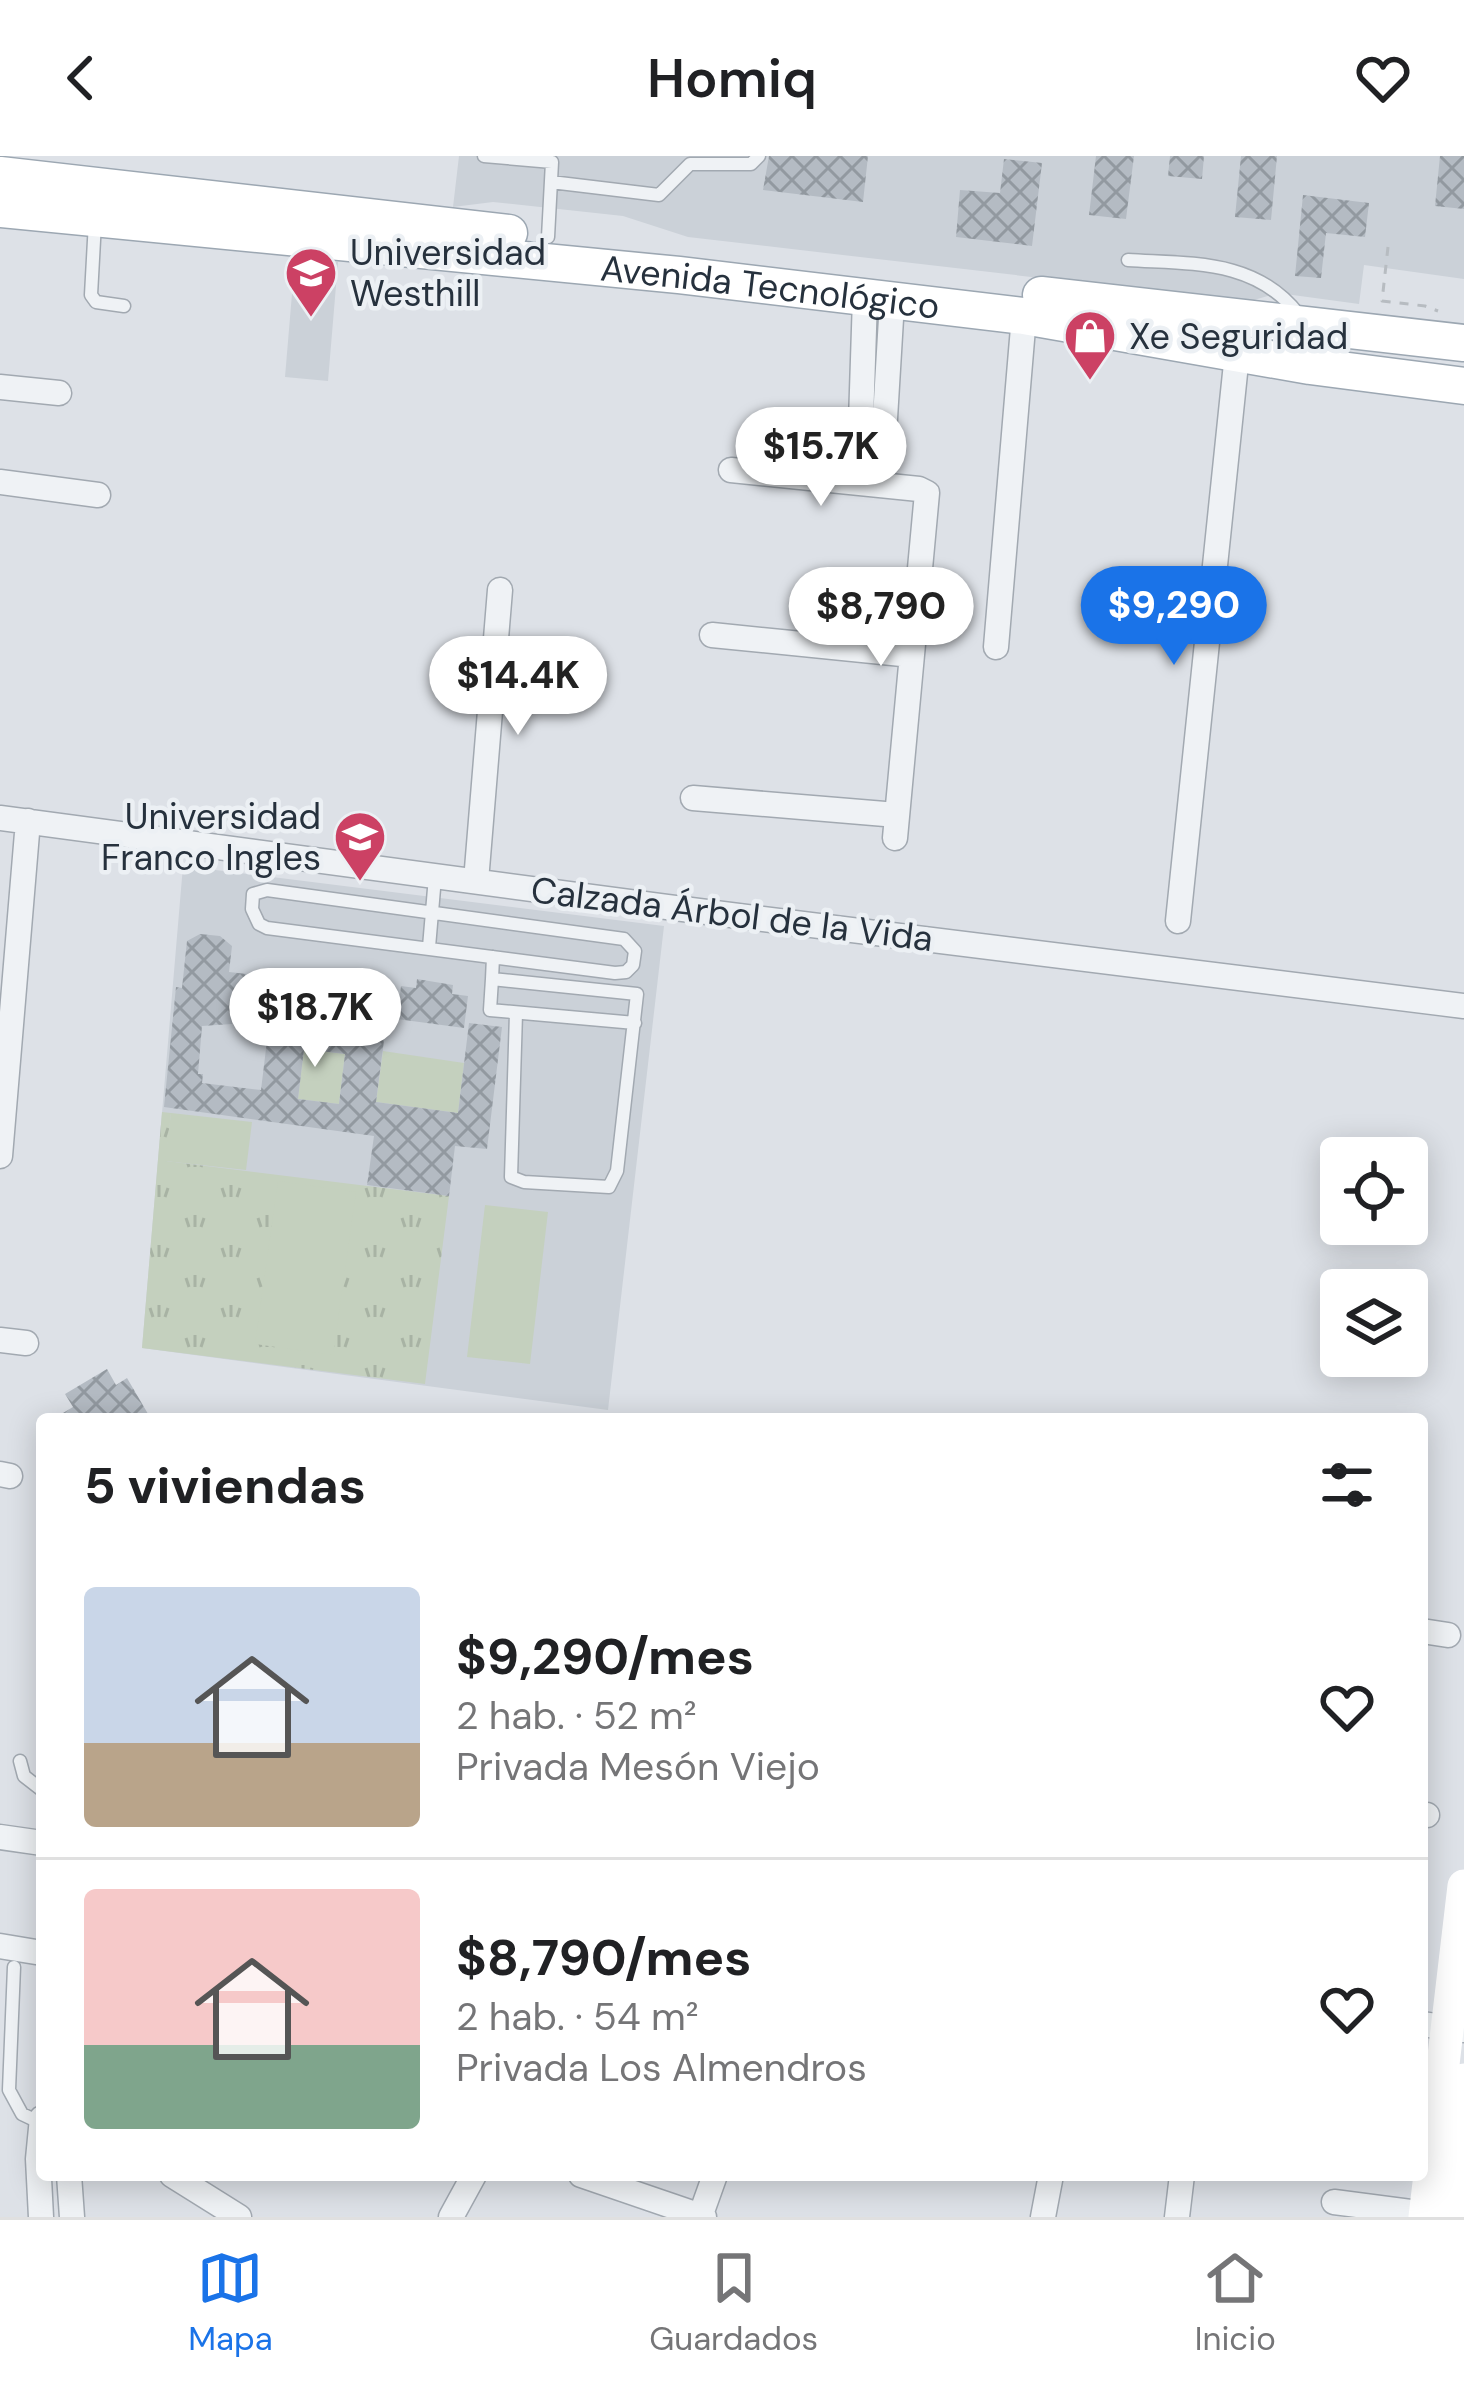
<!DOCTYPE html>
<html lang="es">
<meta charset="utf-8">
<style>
body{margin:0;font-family:"DM Sans",sans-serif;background:#f2f2f2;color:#202124;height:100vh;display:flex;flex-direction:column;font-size:45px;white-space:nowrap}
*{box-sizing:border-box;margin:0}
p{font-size:39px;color:#757577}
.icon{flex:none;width:66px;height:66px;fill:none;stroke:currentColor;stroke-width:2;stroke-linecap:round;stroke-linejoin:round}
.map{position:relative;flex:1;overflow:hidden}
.panel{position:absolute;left:36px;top:1257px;width:1392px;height:768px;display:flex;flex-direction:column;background:#fff;border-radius:12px;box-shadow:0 6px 30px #0003}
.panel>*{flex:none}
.tools{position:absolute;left:1320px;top:981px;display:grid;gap:24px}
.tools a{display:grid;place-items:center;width:108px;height:108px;border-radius:12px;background:#fff;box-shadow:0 6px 30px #0003;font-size:60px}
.price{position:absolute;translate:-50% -102px;padding:0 27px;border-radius:42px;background:#fff;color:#222;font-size:39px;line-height:78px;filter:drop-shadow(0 3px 6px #0008)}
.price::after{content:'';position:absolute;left:50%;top:72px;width:36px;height:27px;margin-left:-18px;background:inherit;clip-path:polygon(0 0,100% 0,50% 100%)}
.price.active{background:#1a73e8;color:#fff}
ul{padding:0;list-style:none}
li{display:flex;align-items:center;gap:36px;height:300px;padding:0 48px}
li+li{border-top:3px solid #e0e0e0}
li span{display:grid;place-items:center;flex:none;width:336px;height:240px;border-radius:12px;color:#555}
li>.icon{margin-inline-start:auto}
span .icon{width:144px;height:144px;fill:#fffc;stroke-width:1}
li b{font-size:51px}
h2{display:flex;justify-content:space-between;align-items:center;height:144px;padding:0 48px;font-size:51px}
header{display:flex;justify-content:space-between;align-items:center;height:156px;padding:0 48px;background:#fff;font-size:54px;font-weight:600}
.tab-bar{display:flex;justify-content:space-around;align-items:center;height:168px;border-top:3px solid #e0e0e0;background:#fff;font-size:33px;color:#757577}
.tab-bar a{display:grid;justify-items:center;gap:6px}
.tab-bar .active{color:#1a73e8}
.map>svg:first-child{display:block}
.built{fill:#cbd1d8}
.grass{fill:url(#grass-tufts)}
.green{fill:#c4d0be}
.building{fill:url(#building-cross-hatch);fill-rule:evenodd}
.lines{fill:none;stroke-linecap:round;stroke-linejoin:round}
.lane-casing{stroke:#a2a9b1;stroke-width:15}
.street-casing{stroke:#a2a9b1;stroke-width:27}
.primary-casing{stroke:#9ca7b2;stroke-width:39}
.path{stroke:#b7bcc1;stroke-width:3;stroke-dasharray:9 9;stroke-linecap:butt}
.lane{stroke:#eff2f5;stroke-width:12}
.street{stroke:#eff2f5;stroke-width:24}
.secondary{stroke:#fff;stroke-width:33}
.primary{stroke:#fff;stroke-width:36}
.labels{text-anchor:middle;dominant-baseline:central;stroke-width:9;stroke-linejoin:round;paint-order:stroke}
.poi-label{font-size:36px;fill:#26313d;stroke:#ecf0f4;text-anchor:start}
.street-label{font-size:36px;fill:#26313d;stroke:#ecf0f4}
</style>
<header><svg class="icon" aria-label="back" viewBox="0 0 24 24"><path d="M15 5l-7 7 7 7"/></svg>Homiq<svg class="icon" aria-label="heart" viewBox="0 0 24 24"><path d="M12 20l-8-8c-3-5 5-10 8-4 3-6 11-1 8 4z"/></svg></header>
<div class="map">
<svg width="1464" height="2061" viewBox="0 0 1464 2061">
<defs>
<pattern id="grass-tufts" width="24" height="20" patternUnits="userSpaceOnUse" patternTransform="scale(3)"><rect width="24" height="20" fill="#c4d0be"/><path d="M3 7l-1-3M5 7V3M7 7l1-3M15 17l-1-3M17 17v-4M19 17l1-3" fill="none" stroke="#a8b3a4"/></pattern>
<pattern id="building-cross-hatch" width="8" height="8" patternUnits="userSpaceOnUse" patternTransform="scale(3)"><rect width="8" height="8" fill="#b4bbc3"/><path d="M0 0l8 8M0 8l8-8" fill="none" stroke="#9299a0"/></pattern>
</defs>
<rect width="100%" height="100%" fill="#dde1e7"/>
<path class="built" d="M459,0H1464V123L1364,109L1359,148L1278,137L1247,146L688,81L623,60L493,46L453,51Z
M295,102L338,106L328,225L285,221Z
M183,710L664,770L608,1254L142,1192Z"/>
<path class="grass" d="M162,956L171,957L166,1005L449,1040L425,1228L142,1192Z"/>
<path class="green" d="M304,893L345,898L339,948L298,943Z
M383,895L464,907L458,957L376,946Z
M171,957L252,966L246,1014L165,1005Z
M278,1025L356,1036L333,1199L255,1188Z
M485,1049L548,1056L530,1208L467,1201Z"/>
<path class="building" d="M769,0H868L863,46L763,34Z
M1096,0H1134L1126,63L1089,59Z
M1170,0H1204L1202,23L1168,20Z
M1241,0H1277L1271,64L1235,61Z
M1440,0H1464V53L1435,50Z
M1004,3L1042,7L1032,90L956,81L960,34L1000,37Z
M1303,39L1369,47L1365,81L1326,77L1321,122L1295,120Z
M200,778L220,780L232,790L229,816L275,821L273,841L388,854L376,946L458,957L469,867L502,871L487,993L455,990L449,1040L367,1029L374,980L164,951L176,831L182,832L187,785ZM232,864L269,868L261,934L202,927L203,918H198L202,870L232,868ZM304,893L345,898L339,948L298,943Z
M417,823L453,829L452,838L468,840L464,872L397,863L401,830L416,832Z
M107,1213L116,1229L127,1222L151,1263H53L73,1251L65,1238Z"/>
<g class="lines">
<g class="lane-casing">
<path id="lane" d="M484,0L552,6L548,81
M551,26L659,39L690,8H751L759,0
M95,66L91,139L96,146L124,150
M1128,104C1192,108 1256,103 1299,159
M267,734L624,783L635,795L633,809L626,816L615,817L267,772L259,768L252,753L253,738Z
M429,791L435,721
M493,801L492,823L637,838L617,1015L609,1031L524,1026L511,1021L516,857
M492,823L490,854L635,867
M20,1605L24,1620L42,1634
M14,1811L9,1934L22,1958L41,1967"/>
</g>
<g class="street-casing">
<path id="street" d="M0,231L59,237
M731,314L919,333L927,337L895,682
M0,326L98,339
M859,327L865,142
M881,329L892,146
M712,479L912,499
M996,491L1024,160
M693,642L897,659
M0,662L667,751L1464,850
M476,725L500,434
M1178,765L1237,198
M0,1000L28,665
M0,1184L26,1187
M0,1318L10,1320
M1422,1475L1448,1479
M1422,1659H1427
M0,1681L42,1687
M0,1790L42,1797
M1422,1868L1464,1874
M69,2019L72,2061
M172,2019L239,2061
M581,2019L704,2061
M1334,2046L1441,2060
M41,2061L38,2003L42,1962
M451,2061L474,2019
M700,2061L715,2019
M1043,2061L1051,2019
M1177,2061L1182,2019"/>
</g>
<g class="primary-casing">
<g id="primary">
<path d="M0,19L509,77"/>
<path id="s1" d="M0,53L679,119L1024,160L1310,210L1464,230"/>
<path d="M1041,139L1464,187"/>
</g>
</g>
<path class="path" d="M1388,91L1382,145L1425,150L1438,155"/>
<use href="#lane" class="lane"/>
<use href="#street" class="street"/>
<path class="secondary" d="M1425,2061L1464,1730
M1450,2061L1464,1924"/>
<use href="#primary" class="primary"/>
</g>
<defs>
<g id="university-pin" transform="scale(2.7)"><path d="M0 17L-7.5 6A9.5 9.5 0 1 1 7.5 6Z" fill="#cc4164" stroke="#ecf0f4"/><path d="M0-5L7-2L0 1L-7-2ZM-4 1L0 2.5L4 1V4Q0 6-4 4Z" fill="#fff"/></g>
<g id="shop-pin" transform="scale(2.7)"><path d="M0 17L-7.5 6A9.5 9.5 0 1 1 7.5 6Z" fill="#cc4164" stroke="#ecf0f4"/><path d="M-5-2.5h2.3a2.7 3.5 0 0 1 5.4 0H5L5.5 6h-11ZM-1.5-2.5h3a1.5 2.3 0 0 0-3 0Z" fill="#fff"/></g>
</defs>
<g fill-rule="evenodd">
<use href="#university-pin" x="311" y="117"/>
<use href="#shop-pin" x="1090" y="180"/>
<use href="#university-pin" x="360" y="681"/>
</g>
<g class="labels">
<g class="poi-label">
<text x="350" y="96">Universidad<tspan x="350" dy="41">Westhill</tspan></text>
<text x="1129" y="180">Xe Seguridad</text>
<text x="321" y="660" text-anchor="end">Universidad<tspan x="321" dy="41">Franco Ingles</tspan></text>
</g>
<g class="street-label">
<text stroke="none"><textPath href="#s1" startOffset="774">Avenida Tecnológico</textPath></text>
<text transform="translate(732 758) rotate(7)">Calzada Árbol de la Vida</text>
</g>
</g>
</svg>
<div class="tools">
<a><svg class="icon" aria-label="locate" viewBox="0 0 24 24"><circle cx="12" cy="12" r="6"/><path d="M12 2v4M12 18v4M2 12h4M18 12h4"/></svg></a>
<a><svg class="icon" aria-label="layers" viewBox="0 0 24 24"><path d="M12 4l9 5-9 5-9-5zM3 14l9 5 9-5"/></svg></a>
</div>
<b class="price" style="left:821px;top:353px">$15.7K</b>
<b class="price active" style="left:1174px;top:512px">$9,290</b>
<b class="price" style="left:881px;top:513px">$8,790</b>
<b class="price" style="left:518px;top:582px">$14.4K</b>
<b class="price" style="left:315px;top:914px">$18.7K</b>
<section class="panel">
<h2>5 viviendas<svg class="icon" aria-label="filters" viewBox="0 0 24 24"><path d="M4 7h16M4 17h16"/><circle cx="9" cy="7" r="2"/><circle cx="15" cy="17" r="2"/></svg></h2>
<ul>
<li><span style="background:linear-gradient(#c9d6e8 65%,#b9a48a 0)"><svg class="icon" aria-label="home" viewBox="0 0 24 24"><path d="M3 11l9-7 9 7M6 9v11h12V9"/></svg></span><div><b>$9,290/mes</b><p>2 hab. · 52 m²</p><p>Privada Mesón Viejo</p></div><svg class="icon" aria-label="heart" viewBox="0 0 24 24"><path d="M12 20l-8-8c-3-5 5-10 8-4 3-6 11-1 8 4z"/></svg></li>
<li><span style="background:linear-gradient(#f6c9c9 65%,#7fa58c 0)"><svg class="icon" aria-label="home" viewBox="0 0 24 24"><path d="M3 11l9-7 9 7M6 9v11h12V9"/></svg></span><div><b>$8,790/mes</b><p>2 hab. · 54 m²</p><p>Privada Los Almendros</p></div><svg class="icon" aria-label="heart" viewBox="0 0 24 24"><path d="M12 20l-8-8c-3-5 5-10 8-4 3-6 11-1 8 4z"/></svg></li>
</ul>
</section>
</div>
<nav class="tab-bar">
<a class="active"><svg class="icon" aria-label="map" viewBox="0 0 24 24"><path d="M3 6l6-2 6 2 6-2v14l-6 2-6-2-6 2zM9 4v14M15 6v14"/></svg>Mapa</a>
<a><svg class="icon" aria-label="saved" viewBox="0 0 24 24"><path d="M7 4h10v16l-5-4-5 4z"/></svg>Guardados</a>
<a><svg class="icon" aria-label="home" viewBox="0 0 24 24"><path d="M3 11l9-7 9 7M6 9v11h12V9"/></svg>Inicio</a>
</nav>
